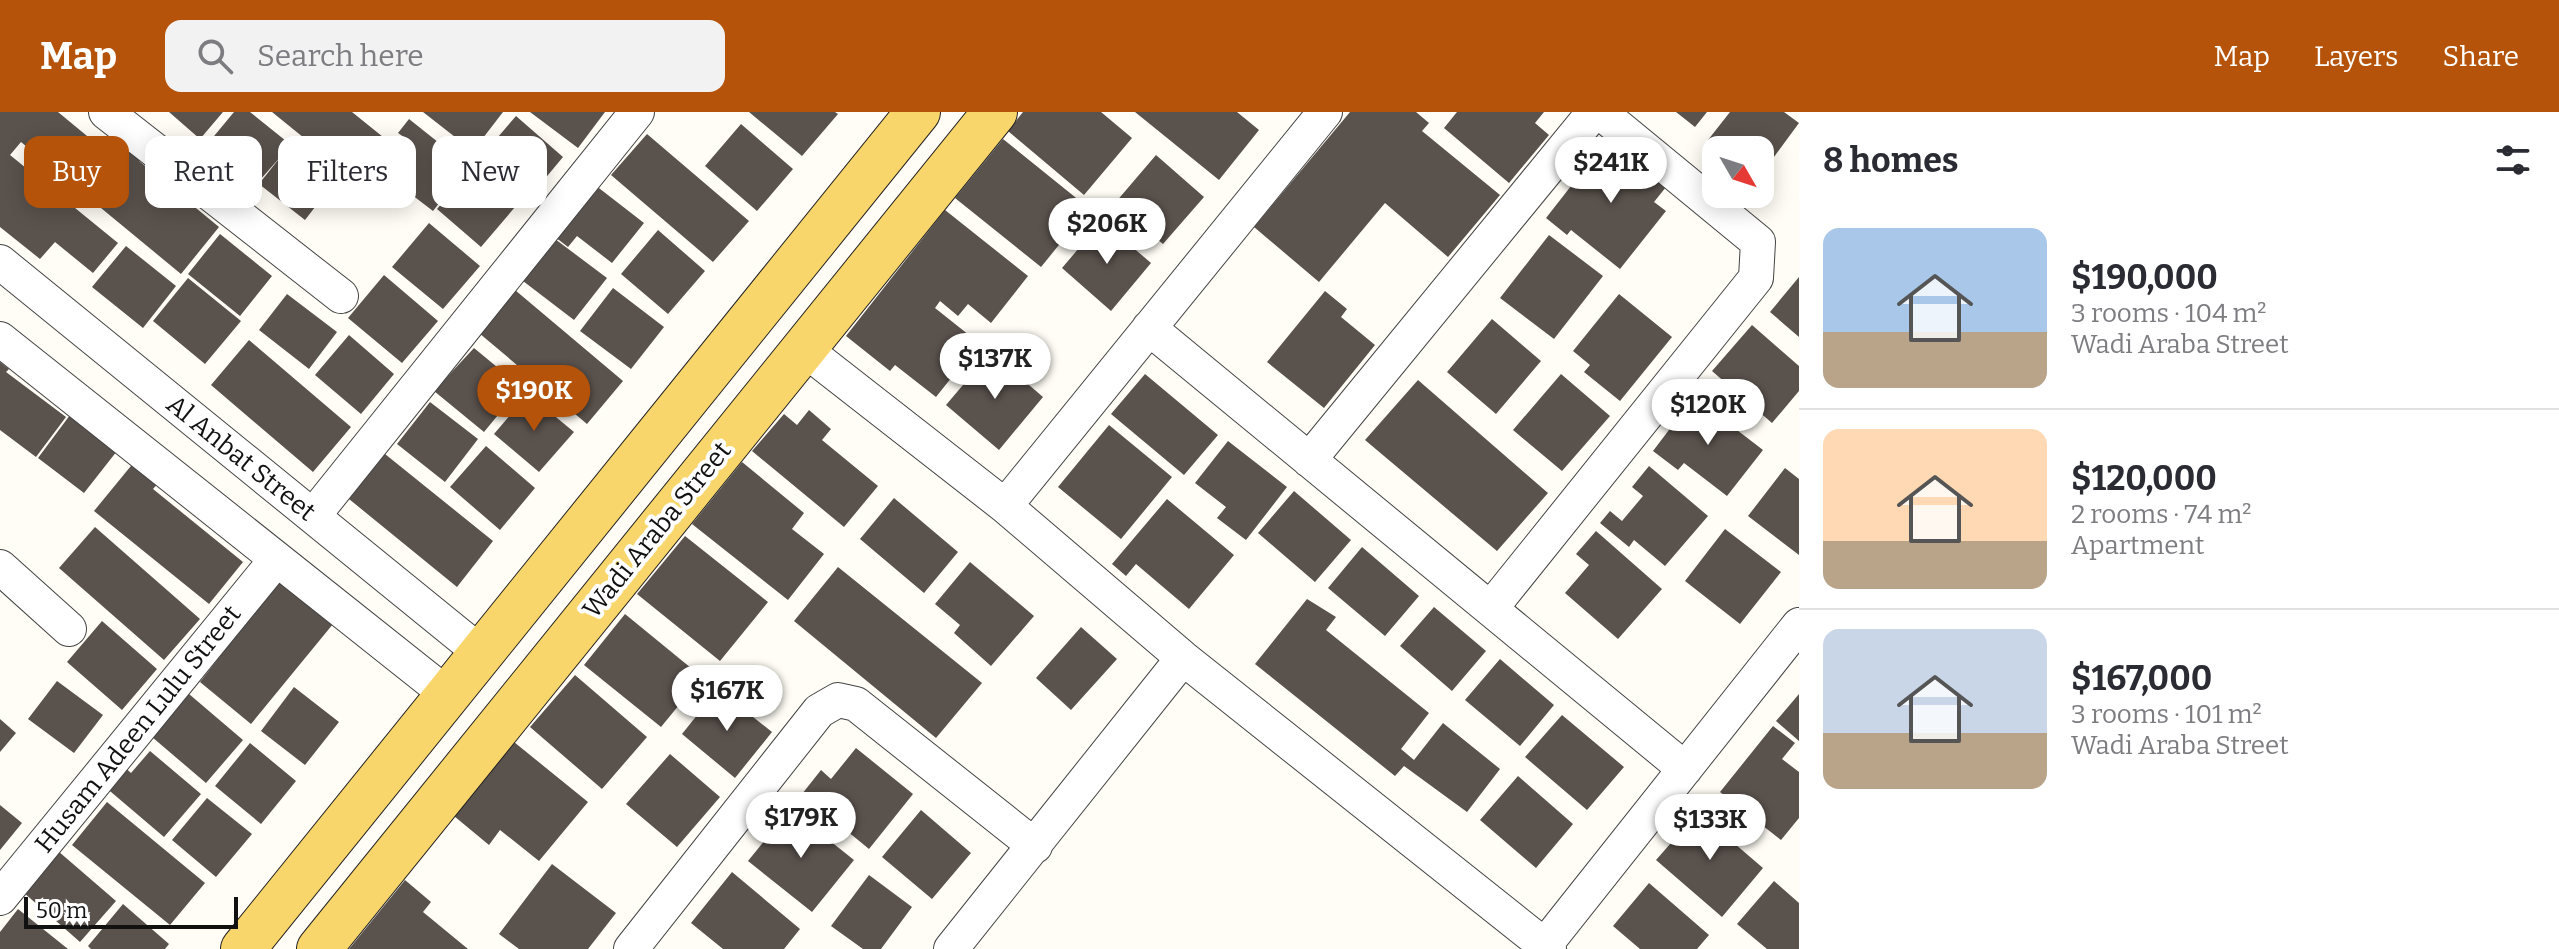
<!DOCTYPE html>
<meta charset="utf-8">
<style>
body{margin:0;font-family:Bitter,serif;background:#f2f2f3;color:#2b2b33;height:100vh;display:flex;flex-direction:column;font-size:30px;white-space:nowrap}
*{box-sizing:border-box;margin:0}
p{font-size:26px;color:#7c7c81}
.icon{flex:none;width:44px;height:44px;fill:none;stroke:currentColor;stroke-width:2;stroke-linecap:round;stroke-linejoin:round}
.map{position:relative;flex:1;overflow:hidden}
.drawer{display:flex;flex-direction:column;background:#fff;width:760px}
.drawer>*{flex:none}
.hud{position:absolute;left:24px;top:24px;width:760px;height:72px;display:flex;gap:16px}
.needle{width:52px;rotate:129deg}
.fabs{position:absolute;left:1702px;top:24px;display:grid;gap:16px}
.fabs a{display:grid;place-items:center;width:72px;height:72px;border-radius:16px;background:#fff;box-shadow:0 4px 20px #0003;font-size:40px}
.scale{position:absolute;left:24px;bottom:20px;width:214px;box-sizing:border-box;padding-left:8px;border:4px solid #111;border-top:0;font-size:22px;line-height:28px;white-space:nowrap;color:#111;-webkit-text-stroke:6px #fff;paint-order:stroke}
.price{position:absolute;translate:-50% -68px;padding:0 18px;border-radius:28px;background:#fff;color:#222;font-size:26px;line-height:52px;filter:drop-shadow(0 2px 4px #0008)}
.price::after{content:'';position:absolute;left:50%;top:48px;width:24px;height:18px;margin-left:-12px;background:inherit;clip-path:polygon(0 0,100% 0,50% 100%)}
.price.active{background:#b45309;color:#fff}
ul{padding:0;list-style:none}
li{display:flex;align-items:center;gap:24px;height:200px;padding:0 24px}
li+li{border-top:2px solid #e1e1e2}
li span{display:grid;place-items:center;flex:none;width:224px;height:160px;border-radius:16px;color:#555}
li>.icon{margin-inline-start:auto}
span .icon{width:96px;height:96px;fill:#fffc;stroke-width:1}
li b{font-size:34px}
h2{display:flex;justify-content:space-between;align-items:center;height:96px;padding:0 24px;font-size:34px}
.chip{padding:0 28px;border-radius:16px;background:#fff;box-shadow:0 4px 20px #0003;font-size:28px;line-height:72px}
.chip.active{background:#b45309;color:#fff}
header{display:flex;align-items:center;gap:48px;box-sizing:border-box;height:112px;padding:0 40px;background:#b45309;color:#fff}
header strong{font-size:38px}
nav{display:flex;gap:44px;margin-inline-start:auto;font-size:28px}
.search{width:560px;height:72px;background:#f2f2f3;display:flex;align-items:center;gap:20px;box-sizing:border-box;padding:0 28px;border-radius:16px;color:#7c7c81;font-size:30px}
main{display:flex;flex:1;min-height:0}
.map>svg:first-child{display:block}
.building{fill:#5a524d}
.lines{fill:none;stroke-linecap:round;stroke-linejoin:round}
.minor-casing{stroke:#444;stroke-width:36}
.major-casing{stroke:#222;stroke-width:46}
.minor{stroke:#fff;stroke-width:34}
.major{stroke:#f9d66b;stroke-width:44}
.labels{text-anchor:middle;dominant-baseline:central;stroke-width:8;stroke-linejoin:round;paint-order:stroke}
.street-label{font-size:26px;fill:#111;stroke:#fff}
</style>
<header>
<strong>Map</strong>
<div class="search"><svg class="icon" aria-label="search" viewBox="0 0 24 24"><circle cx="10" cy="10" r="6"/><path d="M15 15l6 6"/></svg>Search here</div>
<nav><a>Map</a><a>Layers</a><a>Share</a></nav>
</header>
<main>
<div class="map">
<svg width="1799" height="837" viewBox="0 0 1799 837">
<rect width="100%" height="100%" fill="#fffdf5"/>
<path class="building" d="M0,0H58L104,38L117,23L143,44L139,49L219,115L181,162L21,30L10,43L118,131L93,161L55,130L40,147L0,115Z
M169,0H223L200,27Z
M234,0H250L342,74L328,91L322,86L305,108L259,72L282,43L253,76L205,35Z
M272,0H352L383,25L351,64Z
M423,0H503L473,39Z
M530,0H605L578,36Z
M749,0H835L838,2L802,44Z
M1023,0H1101L1132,26L1084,83L1008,19Z
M1135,0H1237L1259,18L1219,68Z
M1350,0H1416L1429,11L1422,19L1500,83L1448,145L1385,91L1319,170L1254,115Z
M1457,0H1544L1535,11L1549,23L1509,71L1444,16Z
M1676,0H1707L1695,15Z
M1730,0H1784L1799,11L1760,64V38H1720L1708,28Z
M516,4L563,45L528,87L480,46Z
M409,7L468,54L433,99L386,63L411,30L398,21Z
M741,12L793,57L757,99L705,54Z
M647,22L749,109L713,150L611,63Z
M1003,27L1101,106L1079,133L1067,123L1041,155L955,86Z
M1607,28L1666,75L1654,90L1666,99L1620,157L1571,118L1567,123L1546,106Z
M1156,43L1204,85L1163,132L1115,91Z
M471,57L515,95L481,135L437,97Z
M595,73L644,111L612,151L577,124L568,135L555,125Z
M945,98L1028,164L991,211L968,192L958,204L940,189L935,196L979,231L936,285L895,253L890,259L846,224Z
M1102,109L1151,151L1111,199L1062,156Z
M429,111L480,154L443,197L392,155Z
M658,118L705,159L668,202L621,162Z
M220,122L272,164L240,204L188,162Z
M1549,123L1603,164L1554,227L1500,186Z
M555,127L607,166L574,208L523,169Z
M126,134L176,174L143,216L92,175Z
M384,163L438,209L402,251L348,206Z
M1799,165V225L1770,200Z
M188,166L241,209L205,252L153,209Z
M613,176L664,215L631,257L580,219Z
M515,178L623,269L587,312L479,221Z
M1325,179L1347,197L1341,205L1375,233L1324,296L1267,250Z
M287,182L337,220L309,257L259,218Z
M1619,182L1672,225L1620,289L1584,260L1590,253L1573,239Z
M1492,207L1541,249L1496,302L1447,260Z
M1752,213L1799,254V279L1772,311L1712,259Z
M349,223L394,262L361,302L315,263Z
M249,228L351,315L313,360L211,273Z
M474,236L521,275L484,320L434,279Z
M991,240L1043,285L999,338L946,293Z
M0,250L9,257L6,260L66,305L36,345L0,318Z
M1145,262L1218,323L1184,363L1111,302Z
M1561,262L1610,304L1562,359L1513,318Z
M1418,268L1548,381L1497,439L1365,328Z
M528,282L574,320L539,360L494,322Z
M1694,285L1763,338L1727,384L1684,351L1678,358L1653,339Z
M430,290L478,327L445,370L397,332Z
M809,298L831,317L822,328L878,374L844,415L752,339L784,302L797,313Z
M70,303L117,339L84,381L38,346Z
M1109,313L1172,365L1121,427L1058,375Z
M1228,329L1287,375L1246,428L1217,406L1226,395L1195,371Z
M486,334L535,376L500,418L450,375Z
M385,342L493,429L457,475L349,387Z
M135,349L160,369L153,377L243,450L209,492L94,399Z
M742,350L804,401L792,417L824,442L788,488L692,412Z
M1649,354L1708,404L1665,454L1634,428L1629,435L1600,411L1610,399L1622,409L1643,384L1632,375Z
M1785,356L1799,367V443L1748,404Z
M1294,379L1351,428L1315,470L1258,421Z
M894,386L958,440L924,481L860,427Z
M1167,387L1234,443L1189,497L1136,452L1126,464L1112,452Z
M95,415L200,507L164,548L59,456Z
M1725,417L1781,460L1740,512L1685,469Z
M1596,419L1662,477L1618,527L1565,481L1589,453L1576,442Z
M685,424L768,490L720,549L637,482Z
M1362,435L1419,484L1385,524L1328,476Z
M970,450L1034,504L991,554L954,521L960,513L935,492Z
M838,455L982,571L936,626L794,509Z
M276,467L333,512L251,612L200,570L225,538L221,535Z
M1307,487L1336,505L1326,518L1429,601L1401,637L1414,648L1443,611L1500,657L1467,700L1404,654L1395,664L1255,552Z
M1434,495L1486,539L1452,579L1400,534Z
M625,502L702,565L661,615L584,553Z
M102,509L157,557L122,598L67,550Z
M1081,515L1117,547L1071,598L1036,566Z
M1500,547L1554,593L1520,634L1465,588Z
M575,563L647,625L602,677L530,615Z
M57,569L103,603L74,641L28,607Z
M294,575L339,610L305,653L261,619Z
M718,577L772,620L735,666L682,622Z
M189,582L243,628L206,671L152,625Z
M1799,582V629L1776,609Z
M1562,603L1624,655L1587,698L1525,645Z
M0,607L16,621L0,640Z
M1773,614L1795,631L1782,647L1799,660V706L1781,728L1720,680Z
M514,630L588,690L539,749L500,718L489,733L454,704Z
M250,631L296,669L261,712L215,674Z
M856,636L913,682L869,737L802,682L821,658L831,667Z
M150,639L201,682L164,725L104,674L122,653L131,661Z
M670,642L720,685L677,735L626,692Z
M1518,664L1573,712L1536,756L1480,708Z
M207,686L252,722L216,765L172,728Z
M107,690L205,771L170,813L72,733Z
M1707,690L1723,704L1714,714L1763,756L1722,805L1656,748Z
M0,693L22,711L0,738Z
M790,697L854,748L812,800L748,749Z
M921,698L971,741L932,787L882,745Z
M58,739L116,789L80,830L23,780Z
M552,752L616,801L588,837H519L499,822Z
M732,760L800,817L784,837H723L691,811Z
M869,763L912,795L881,837H863L831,814Z
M405,768L431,790L423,800L468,837H349Z
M1774,769L1799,791V837H1767L1737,812Z
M1649,771L1709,823L1697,837H1640L1613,814Z
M123,792L169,832L165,837H91L88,834Z
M18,797L68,837H0V820Z"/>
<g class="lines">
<g class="minor-casing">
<path id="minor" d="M106,0L341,184
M0,150L481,541
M1149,216L1685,657
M0,227L448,583
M804,237L1005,394L1183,546L1549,837
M1309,348L1594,0
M1005,394L1325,0
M313,404L637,0
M0,455L69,517
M1491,496L1756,166L1758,130L1600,0
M0,786L276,448
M1545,833L1799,513
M631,837L819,599L838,588L856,592L1035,734
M951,837L1183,546"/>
</g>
<g class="major-casing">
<path id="major" d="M243,837L918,0
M319,837L995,0"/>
</g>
<use href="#minor" class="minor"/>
<use href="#major" class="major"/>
</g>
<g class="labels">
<g class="street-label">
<text transform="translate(241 346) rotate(39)">Al Anbat Street</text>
<text transform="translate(657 418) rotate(-51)">Wadi Araba Street</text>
<text transform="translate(138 617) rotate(-51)">Husam Adeen Lulu Street</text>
</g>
</g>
</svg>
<div class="fabs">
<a><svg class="needle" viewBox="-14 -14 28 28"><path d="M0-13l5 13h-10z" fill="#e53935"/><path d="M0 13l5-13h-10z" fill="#7c7c81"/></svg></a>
</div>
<div class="scale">50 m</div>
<b class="price" style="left:1611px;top:93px">$241K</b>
<b class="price" style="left:1107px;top:154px">$206K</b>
<b class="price" style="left:995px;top:289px">$137K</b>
<b class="price active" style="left:534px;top:321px">$190K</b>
<b class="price" style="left:1708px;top:335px">$120K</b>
<b class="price" style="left:727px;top:621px">$167K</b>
<b class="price" style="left:801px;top:748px">$179K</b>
<b class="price" style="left:1710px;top:750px">$133K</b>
<div class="hud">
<a class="chip active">Buy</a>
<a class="chip">Rent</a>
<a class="chip">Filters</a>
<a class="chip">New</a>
</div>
</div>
<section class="drawer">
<h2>8 homes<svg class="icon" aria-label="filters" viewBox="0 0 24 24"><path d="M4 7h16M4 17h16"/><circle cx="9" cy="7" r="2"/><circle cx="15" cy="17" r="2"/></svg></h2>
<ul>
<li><span style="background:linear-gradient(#a9c7e8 65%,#b9a48a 0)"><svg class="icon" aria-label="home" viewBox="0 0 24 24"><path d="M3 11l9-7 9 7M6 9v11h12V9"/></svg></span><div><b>$190,000</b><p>3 rooms · 104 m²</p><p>Wadi Araba Street</p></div></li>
<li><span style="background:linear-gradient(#ffd9b3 70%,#b9a48a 0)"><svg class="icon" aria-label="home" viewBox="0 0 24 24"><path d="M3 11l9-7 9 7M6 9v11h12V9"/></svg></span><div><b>$120,000</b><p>2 rooms · 74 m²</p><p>Apartment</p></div></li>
<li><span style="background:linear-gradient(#c9d6e8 65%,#b9a48a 0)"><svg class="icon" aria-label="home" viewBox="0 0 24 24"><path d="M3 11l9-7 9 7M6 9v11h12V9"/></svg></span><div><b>$167,000</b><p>3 rooms · 101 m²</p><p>Wadi Araba Street</p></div></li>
</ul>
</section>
</main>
